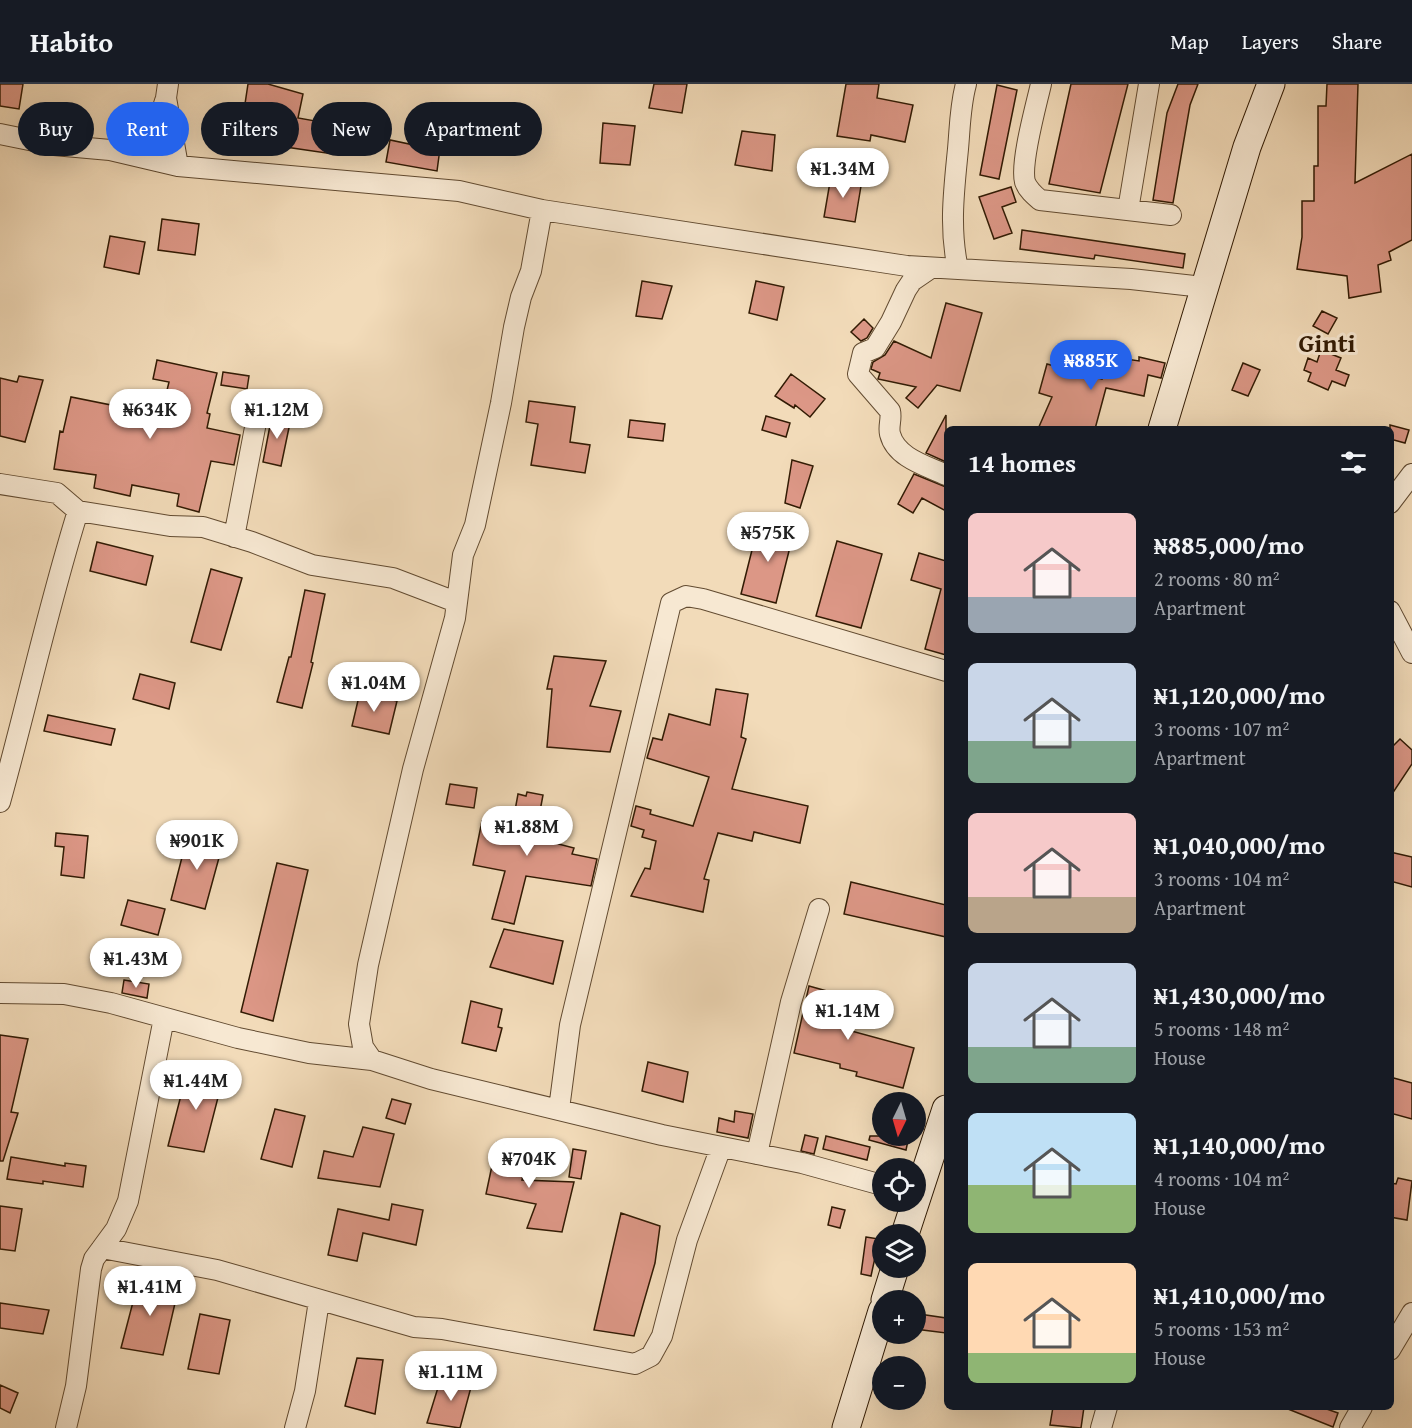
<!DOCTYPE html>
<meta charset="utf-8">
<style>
body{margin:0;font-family:"Gentium Book Plus",serif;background:#20242c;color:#f1f3f6;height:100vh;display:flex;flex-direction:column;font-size:22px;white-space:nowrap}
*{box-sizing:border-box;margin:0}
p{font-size:20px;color:#9ea1a6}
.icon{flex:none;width:33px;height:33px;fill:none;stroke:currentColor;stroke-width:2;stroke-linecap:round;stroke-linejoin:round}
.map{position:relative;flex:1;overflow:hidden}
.side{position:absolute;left:944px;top:342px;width:450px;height:984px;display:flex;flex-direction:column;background:#171b24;border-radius:9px;box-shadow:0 6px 24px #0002}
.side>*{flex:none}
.top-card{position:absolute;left:18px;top:18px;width:570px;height:54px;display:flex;gap:12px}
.needle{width:39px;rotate:185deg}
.buttons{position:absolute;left:872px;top:1008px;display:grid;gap:12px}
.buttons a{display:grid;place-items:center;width:54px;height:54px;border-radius:50%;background:#171b24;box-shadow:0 6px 24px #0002;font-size:30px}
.price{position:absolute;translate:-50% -51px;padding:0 14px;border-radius:21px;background:#fff;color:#222;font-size:20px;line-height:39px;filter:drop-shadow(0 2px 3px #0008)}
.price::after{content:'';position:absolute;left:50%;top:36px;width:18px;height:14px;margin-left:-9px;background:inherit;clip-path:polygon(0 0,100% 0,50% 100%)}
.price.active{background:#2563eb;color:#fff}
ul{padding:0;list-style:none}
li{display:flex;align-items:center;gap:18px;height:150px;padding:0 24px}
li span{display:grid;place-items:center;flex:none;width:168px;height:120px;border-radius:9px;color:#555}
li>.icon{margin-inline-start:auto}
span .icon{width:72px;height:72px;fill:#fffc;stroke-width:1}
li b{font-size:26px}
h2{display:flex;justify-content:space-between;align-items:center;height:72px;padding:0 24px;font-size:26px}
.tag{padding:0 21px;border-radius:27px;background:#171b24;box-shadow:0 6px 24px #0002;font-size:21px;line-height:54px}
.tag.active{background:#2563eb;color:#fff}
header{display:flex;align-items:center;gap:36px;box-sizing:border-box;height:84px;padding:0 30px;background:#171b24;border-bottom:2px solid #363941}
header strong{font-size:28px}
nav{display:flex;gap:33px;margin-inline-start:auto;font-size:21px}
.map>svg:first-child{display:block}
.building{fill:#dc9786;stroke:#321b04;stroke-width:1.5}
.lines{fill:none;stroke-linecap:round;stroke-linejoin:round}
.street-casing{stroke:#624b31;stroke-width:22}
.secondary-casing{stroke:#321b04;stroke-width:29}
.street{stroke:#f7e8d2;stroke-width:20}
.secondary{stroke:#f7e8d2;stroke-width:27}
.labels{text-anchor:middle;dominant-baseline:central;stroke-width:6;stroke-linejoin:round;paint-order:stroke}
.quarter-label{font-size:26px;font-weight:bold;fill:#321b04;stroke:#f7e8d2}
</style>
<header>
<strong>Habito</strong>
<nav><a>Map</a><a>Layers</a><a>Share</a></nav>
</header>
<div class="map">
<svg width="1412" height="1344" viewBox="0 0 1412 1344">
<rect width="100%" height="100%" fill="#f2dbb9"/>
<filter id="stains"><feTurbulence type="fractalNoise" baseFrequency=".00333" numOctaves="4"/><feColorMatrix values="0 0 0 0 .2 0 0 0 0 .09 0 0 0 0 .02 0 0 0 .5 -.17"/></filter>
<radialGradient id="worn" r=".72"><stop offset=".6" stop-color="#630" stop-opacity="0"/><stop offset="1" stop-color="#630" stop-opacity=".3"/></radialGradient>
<path class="building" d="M0,0H23L19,25L0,22Z
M248,0H268L303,10L298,34L338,41L333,70L272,61L278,26L245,20Z
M654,0H687L682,29L649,24Z
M846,0H879L877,14L913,21L905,58L871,51L870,57L837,52Z
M1071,0H1128L1100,109L1049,100Z
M1178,0H1198L1190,21L1173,119L1153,116L1167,29Z
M1327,0H1358L1355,99L1412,70V156L1389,168L1391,176L1378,181L1381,208L1349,214L1347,192L1297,185L1302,153V117H1314V82H1318V22H1326Z
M997,1L1017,6L999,95L980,91Z
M603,39L635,42L630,81L600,79Z
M742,47L775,51L772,87L735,81Z
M415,53L441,57L437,87L386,78L390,56L414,61Z
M831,92L862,96L855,138L824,133Z
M1011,103L1016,118L1002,123L1012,149L994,155L979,113Z
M162,135L199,140L195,171L158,166Z
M1022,146L1185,170L1183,184L1095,171L1094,175L1020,165Z
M110,152L145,158L139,190L104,183Z
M642,197L672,202L662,235L636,232Z
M756,197L784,203L777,236L749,229Z
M946,219L982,229L960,307L937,301L918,324L906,314L916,303L878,295L880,289L871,285L873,278L885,271L894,257L931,274Z
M1322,227L1337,234L1328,250L1313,242Z
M864,235L873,244L867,254L861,257L851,248Z
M1321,266L1341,274L1336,286L1349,291L1345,302L1332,297L1328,306L1308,297L1311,289L1304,286L1308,274L1317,278Z
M1106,272L1139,277V273L1165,279L1161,294L1148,291L1144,312L1106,304L1095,345H1038L1052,313L1039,309L1047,280L1102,295Z
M157,276L217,289L207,329L210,330L207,344L240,351L234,381L211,377L199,428L177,422L179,410L132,401L130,412L94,404L96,391L54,385L60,347L63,348L71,313L161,331L169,298L153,295Z
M1243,279L1260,286L1248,312L1232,306Z
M223,288L249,292L247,305L221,301Z
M791,290L825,315L810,333L795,321L794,324L775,312Z
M19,292L43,296L25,358L0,352V294L17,298Z
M529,317L575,323L570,358L590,361L585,389L531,381L538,340L526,338Z
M272,331L291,334L281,382L263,378Z
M946,331V378L926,369Z
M766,332L790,339L786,353L762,346Z
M630,336L665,340L663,357L628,353Z
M1390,341L1409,346L1405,359L1390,355Z
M792,376L813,382L800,424L785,419Z
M914,390L946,403V427L922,414L913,429L898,420Z
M759,438L794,447L776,519L741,510Z
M837,457L882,470L861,544L816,532Z
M97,458L153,472L146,501L90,487Z
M919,469L946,477V571L925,565L941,505L911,496Z
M211,485L242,494L221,566L191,558Z
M305,506L325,510L311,578L313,579L302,624L277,618L289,573H291Z
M554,572L606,577L590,622L621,627L610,668L547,663L552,605H547Z
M140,590L175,599L169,625L133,615Z
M716,605L748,610L741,653L746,655L732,705L808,722L800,759L754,748L752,757L718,749L704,795L709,796L703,828L631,812L645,784L650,785L656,757L642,753L644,746L631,742L636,722L651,726L650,730L693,742L709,693L647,674L653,654L662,656L669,630L710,641Z
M360,608L397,617L389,650L352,642Z
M48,631L115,645L111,661L44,647Z
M1400,655L1412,666V680L1390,713V665Z
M450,700L477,704L474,724L446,720Z
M527,708L543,711L535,754L574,764L572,770L597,775L591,802L526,792L514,840L492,835L505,787L473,781L482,737L512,743L518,710L526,712Z
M56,749L88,752L84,794L61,791L64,763L55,762Z
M188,750L223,759L205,825L171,816Z
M1390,768L1412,773V803L1390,797Z
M277,779L308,786L273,937L241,928Z
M851,798L946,821V853L844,830Z
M128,816L165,825L158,851L121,841Z
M504,845L563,857L553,900L490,883Z
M124,896L149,900L147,914L122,909Z
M809,902L852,914L844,945L914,964L903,1004L856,992L857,988L840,984V980L794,969Z
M471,917L502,925L498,943L502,944L496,967L462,959Z
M0,951L28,955L11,1028L18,1029L3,1077H0Z
M648,978L688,988L683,1018L642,1007Z
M188,984L223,994L204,1068L168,1062Z
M1390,993L1412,999V1035L1390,1029Z
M392,1015L411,1020L405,1040L386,1034Z
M275,1025L305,1032L292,1083L261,1075Z
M735,1027L753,1030L748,1054L717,1048L719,1034L734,1038Z
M363,1043L394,1050L380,1103L318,1094L324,1067L353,1073Z
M805,1051L818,1054L814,1070L801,1067Z
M826,1052L870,1063L867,1076L823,1065Z
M870,1052H909L906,1066L869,1056Z
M497,1058L529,1065L522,1096L574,1098L562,1148L527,1144L536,1120L486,1110Z
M573,1065L586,1067L581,1095L569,1093Z
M11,1073L65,1082V1079L86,1082L83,1103L43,1097V1100L7,1095Z
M1398,1094L1412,1097L1407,1136L1390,1133V1099L1396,1100Z
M392,1120L423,1126L416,1161L363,1149L357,1177L328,1171L338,1125L389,1136Z
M0,1122L22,1125L15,1167L0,1165Z
M832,1123L845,1126L840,1144L828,1141Z
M621,1129L660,1142L655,1179L634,1252L594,1246Z
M866,1153L879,1155L871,1192L861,1190Z
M139,1195L179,1202L163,1271L121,1264Z
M0,1219L49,1226L43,1250L0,1244Z
M200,1230L230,1236L219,1290L188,1285Z
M919,1230L946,1234V1249L915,1245Z
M357,1274L383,1276L375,1330L345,1322Z
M460,1287L474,1292L460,1344L427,1339L440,1297L456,1300Z
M0,1301L18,1309L10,1329L0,1324Z
M1053,1323H1084L1081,1344L1050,1341Z
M1283,1323H1321L1338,1329L1333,1343Z"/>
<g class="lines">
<g class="street-casing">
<path id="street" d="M168,0L166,14L178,82
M1041,0C1036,22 1020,79 1025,98C1028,106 1034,111 1040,116L1171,131
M0,50L54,61L110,66L178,82L459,107L542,126L907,182L1131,195L1203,203
M152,76L154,52L165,17
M1128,126L1149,0
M931,184L912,197L906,206L891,238L875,264L863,269L858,290L890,327C892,335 888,342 890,350C896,374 927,382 946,391
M958,185C949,144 954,106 958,65C960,43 960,22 966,0
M0,400L57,409L78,427L170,442L203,443L252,458L312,481L393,494L456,518
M1390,419L1412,390
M234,453L258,328
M1390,527L1412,569
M0,718C27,621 48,523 78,427
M0,909L64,910L111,919L238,954L309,969L372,976L431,995L662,1051L802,1079L882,1101
M372,976L363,963L359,940L368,881L413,685L455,534L463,471L475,441L501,319L514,243L521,213L531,187L542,126
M559,1025L570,941L671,519L686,512L703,515L946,587
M757,1070L791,918L819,825
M102,1164L217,1186L414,1243L442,1245L635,1280L651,1272L662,1252L687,1156L721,1063
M1390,1266L1412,1229
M66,1344L76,1302L91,1185L94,1175L116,1145L128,1117L164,934
M295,1344L305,1307L319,1217
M1101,1344L1107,1323
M1350,1344L1362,1323"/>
</g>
<g class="secondary-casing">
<path id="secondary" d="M1162,345L1247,63L1271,0
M905,1150L946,1025
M885,1216L895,1184
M846,1344L882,1227"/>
</g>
<use href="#street" class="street"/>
<use href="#secondary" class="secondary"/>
</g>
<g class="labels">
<g class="quarter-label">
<text x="1327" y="258">Ginti</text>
</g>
</g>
<rect width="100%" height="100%" filter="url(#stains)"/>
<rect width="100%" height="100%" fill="url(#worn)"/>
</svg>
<div class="buttons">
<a><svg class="needle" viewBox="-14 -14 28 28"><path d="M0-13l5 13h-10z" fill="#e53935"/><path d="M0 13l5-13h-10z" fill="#9ea1a6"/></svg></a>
<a><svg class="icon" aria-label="locate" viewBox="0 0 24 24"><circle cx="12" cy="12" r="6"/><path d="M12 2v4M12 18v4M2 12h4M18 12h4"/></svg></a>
<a><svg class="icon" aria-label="layers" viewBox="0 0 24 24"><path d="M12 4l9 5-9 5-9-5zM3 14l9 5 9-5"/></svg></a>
<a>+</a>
<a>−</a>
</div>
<b class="price" style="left:843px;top:115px">₦1.34M</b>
<b class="price active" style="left:1091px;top:307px">₦885K</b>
<b class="price" style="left:150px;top:356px">₦634K</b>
<b class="price" style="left:277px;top:356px">₦1.12M</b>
<b class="price" style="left:768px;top:479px">₦575K</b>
<b class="price" style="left:374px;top:629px">₦1.04M</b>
<b class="price" style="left:527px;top:773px">₦1.88M</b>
<b class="price" style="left:197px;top:787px">₦901K</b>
<b class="price" style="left:136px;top:905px">₦1.43M</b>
<b class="price" style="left:848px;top:957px">₦1.14M</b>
<b class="price" style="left:196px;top:1027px">₦1.44M</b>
<b class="price" style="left:529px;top:1105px">₦704K</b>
<b class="price" style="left:150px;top:1233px">₦1.41M</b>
<b class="price" style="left:451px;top:1318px">₦1.11M</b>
<div class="top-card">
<a class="tag">Buy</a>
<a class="tag active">Rent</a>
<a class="tag">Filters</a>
<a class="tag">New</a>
<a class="tag">Apartment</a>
</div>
<section class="side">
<h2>14 homes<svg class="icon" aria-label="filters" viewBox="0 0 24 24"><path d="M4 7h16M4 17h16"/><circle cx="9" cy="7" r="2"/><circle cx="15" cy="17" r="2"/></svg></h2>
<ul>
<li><span style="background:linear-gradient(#f6c9c9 70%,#9aa5b1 0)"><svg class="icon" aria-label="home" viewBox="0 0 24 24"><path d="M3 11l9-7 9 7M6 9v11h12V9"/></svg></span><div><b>₦885,000/mo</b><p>2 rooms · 80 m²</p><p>Apartment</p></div></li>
<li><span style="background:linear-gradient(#c9d6e8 65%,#7fa58c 0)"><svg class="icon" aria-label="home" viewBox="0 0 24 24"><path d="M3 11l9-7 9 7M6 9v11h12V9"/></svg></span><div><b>₦1,120,000/mo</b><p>3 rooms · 107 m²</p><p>Apartment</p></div></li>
<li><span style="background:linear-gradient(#f6c9c9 70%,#b9a48a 0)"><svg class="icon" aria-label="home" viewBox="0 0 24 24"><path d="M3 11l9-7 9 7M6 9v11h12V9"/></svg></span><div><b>₦1,040,000/mo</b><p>3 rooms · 104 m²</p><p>Apartment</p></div></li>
<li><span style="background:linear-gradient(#c9d6e8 70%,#7fa58c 0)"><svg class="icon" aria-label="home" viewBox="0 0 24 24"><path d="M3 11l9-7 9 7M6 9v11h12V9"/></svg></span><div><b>₦1,430,000/mo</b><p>5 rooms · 148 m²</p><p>House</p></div></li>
<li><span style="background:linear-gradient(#bfe0f5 60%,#8fb573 0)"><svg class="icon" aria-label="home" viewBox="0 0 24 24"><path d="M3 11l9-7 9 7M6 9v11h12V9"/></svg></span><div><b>₦1,140,000/mo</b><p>4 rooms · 104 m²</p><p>House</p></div></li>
<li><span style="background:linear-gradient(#ffd9b3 75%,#8fb573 0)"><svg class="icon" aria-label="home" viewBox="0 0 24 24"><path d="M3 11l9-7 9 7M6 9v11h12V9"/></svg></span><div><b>₦1,410,000/mo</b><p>5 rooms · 153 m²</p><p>House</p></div></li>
</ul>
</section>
</div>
